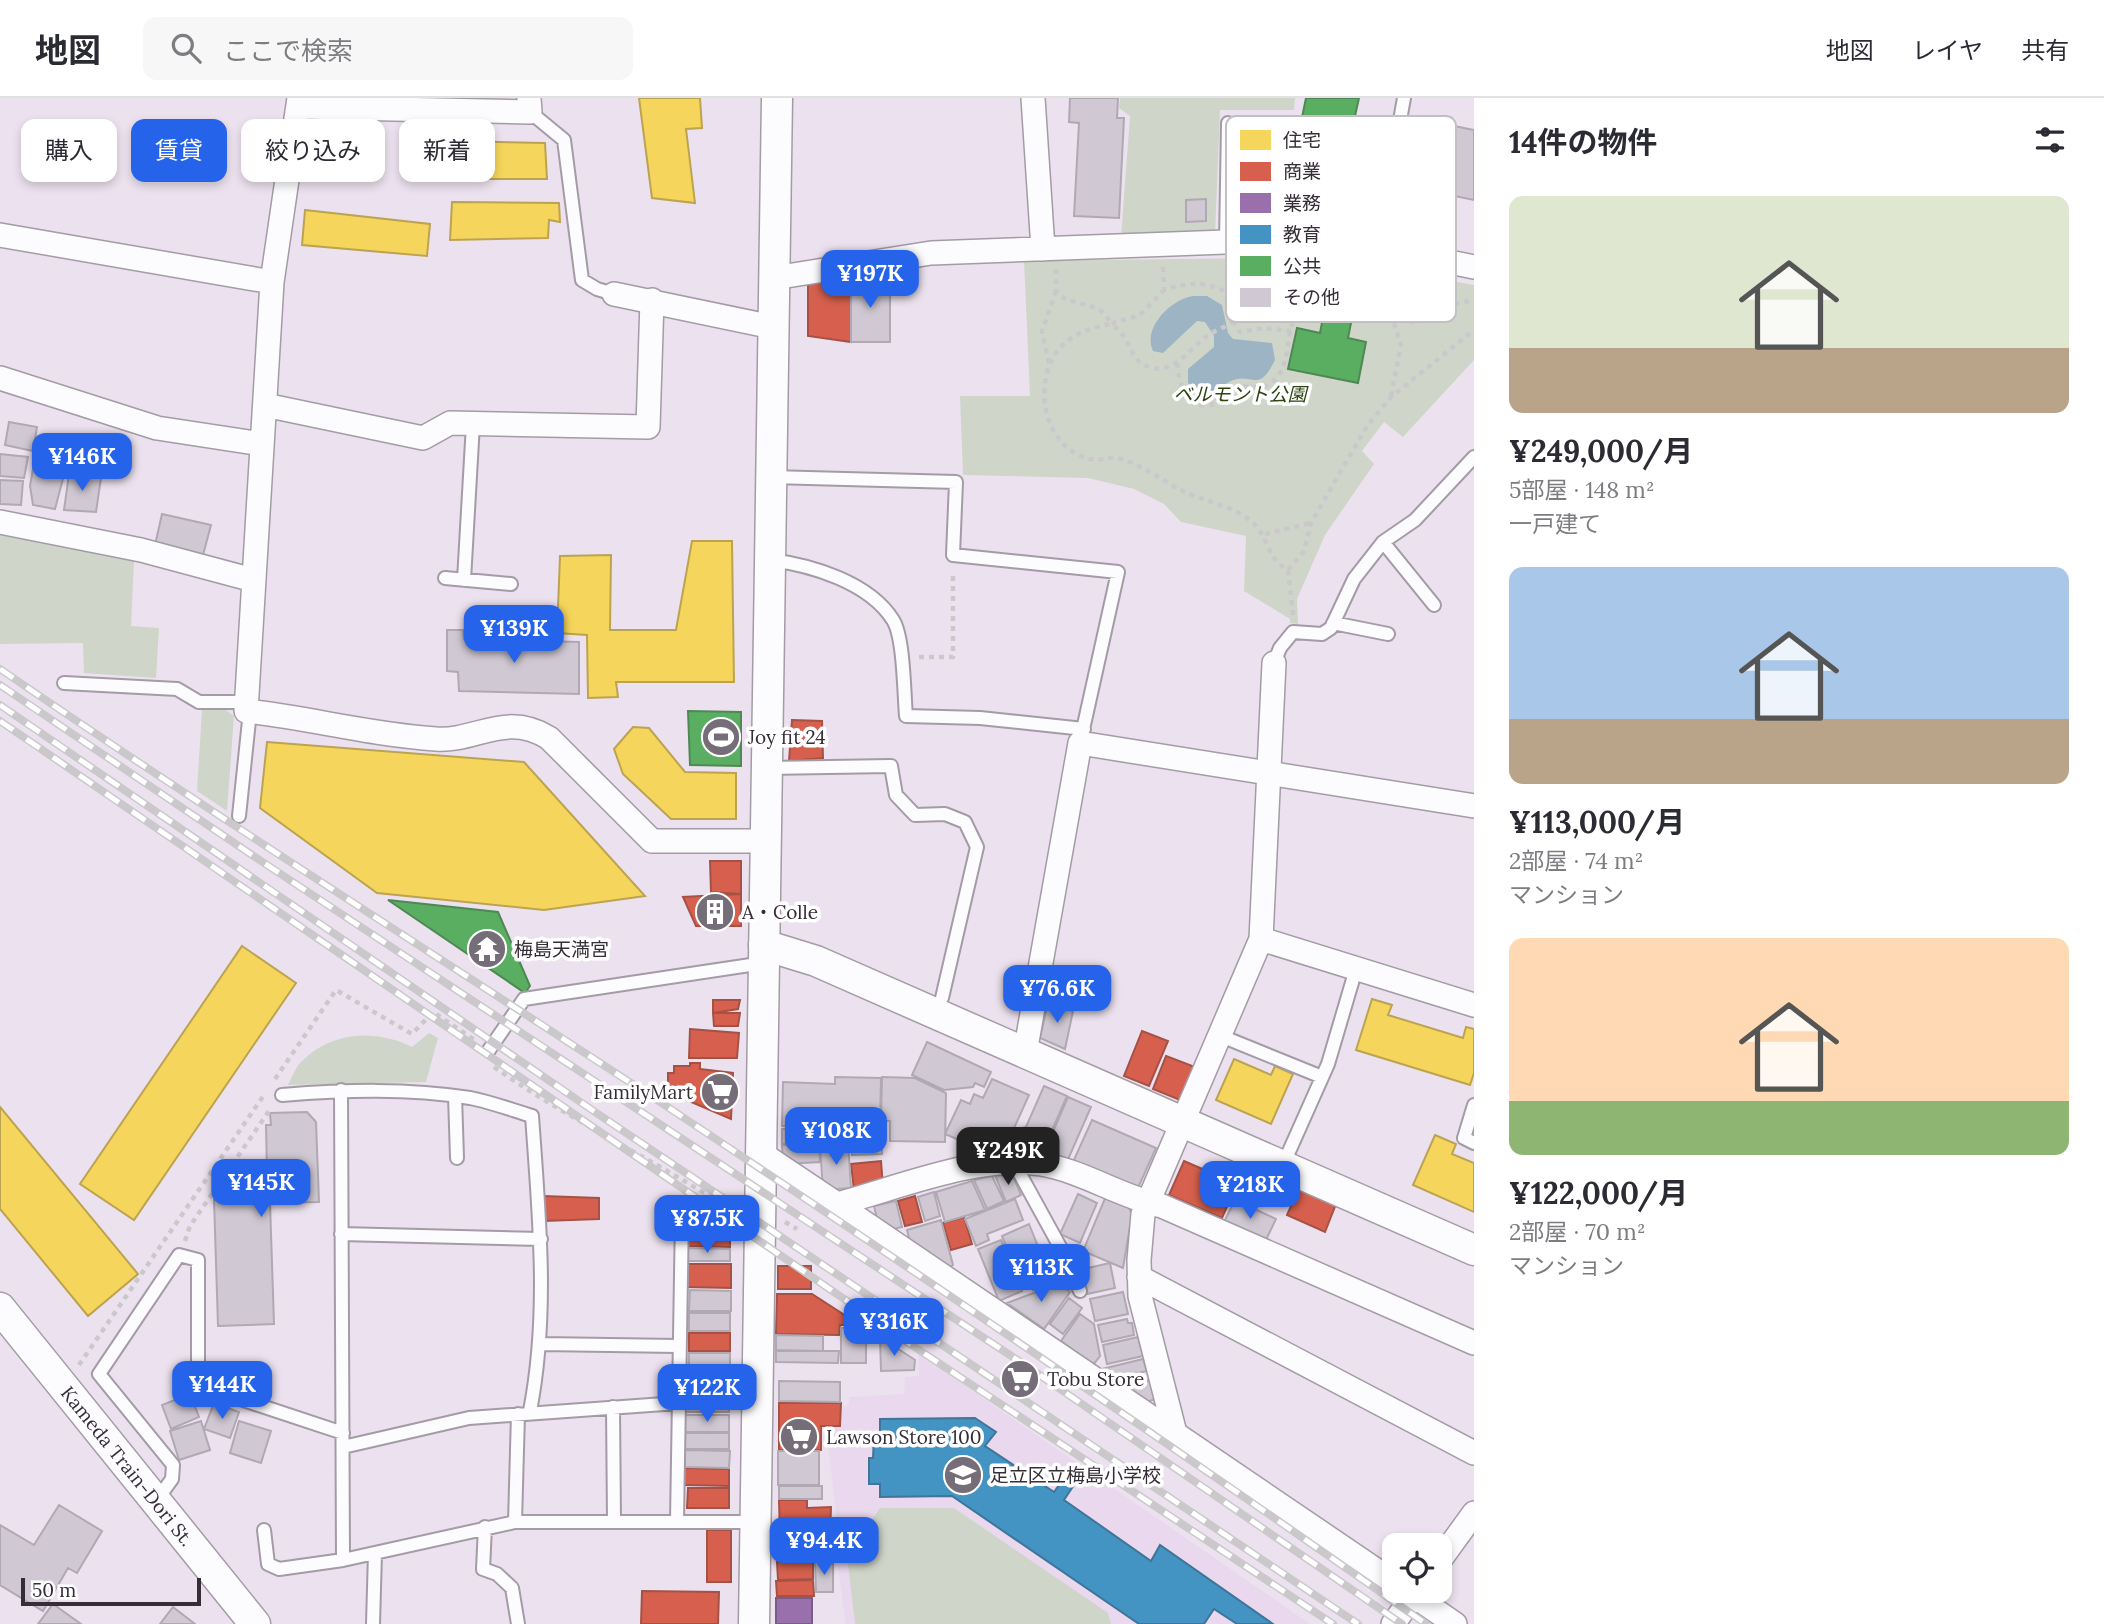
<!DOCTYPE html>
<html lang="ja">
<meta charset="utf-8">
<style>
body{margin:0;font-family:Lora,"Noto Sans JP",serif;background:#f7f7f7;color:#2b2b33;height:100vh;display:flex;flex-direction:column;font-size:26px;white-space:nowrap}
*{box-sizing:border-box;margin:0}
p{font-size:23px;color:#7c7c81}
.icon{flex:none;width:38px;height:38px;fill:none;stroke:currentColor;stroke-width:2;stroke-linecap:round;stroke-linejoin:round}
.map{position:relative;flex:1;overflow:hidden}
.panel{display:flex;flex-direction:column;background:#fff;width:630px}
.panel>*{flex:none}
.banner{position:absolute;left:21px;top:21px;width:665px;height:63px;display:flex;gap:14px}
.fabs{position:absolute;left:1382px;top:1435px;display:grid;gap:14px}
.fabs a{display:grid;place-items:center;width:70px;height:70px;border-radius:14px;background:#fff;box-shadow:0 4px 10px #0003;font-size:35px}
.scale{position:absolute;left:21px;bottom:18px;width:180px;box-sizing:border-box;padding-left:7px;border:4px solid #352e37;border-top:0;font-size:19px;line-height:24px;white-space:nowrap;color:#352e37;-webkit-text-stroke:5px #fff;paint-order:stroke}
.price{position:absolute;translate:-50% -60px;padding:0 16px;border-radius:14px;background:#2563eb;color:#fff;font-size:23px;line-height:46px;filter:drop-shadow(0 2px 4px #0008)}
.price::after{content:'';position:absolute;left:50%;top:42px;width:21px;height:16px;margin-left:-10px;background:inherit;clip-path:polygon(0 0,100% 0,50% 100%)}
.price.active{background:#222;color:#fff}
ul{padding:0;list-style:none}
li{display:grid;align-content:center;gap:14px;height:371px;padding:0 35px}
li span{display:grid;place-items:center;height:217px;border-radius:14px;color:#555}
li>.icon{margin-inline-start:auto}
span .icon{width:126px;height:126px;fill:#fffc;stroke-width:1}
li b{font-size:30px}
h2{display:flex;justify-content:space-between;align-items:center;height:84px;padding:0 35px;font-size:30px}
.chip{padding:0 24px;border-radius:14px;background:#fff;box-shadow:0 4px 10px #0003;font-size:24px;line-height:63px}
.chip.active{background:#2563eb;color:#fff}
header{display:flex;align-items:center;gap:42px;box-sizing:border-box;height:98px;padding:0 35px;background:#fff;border-bottom:2px solid #e1e1e2}
header strong{font-size:33px}
nav{display:flex;gap:38px;margin-inline-start:auto;font-size:24px}
.search{width:490px;height:63px;background:#f7f7f7;display:flex;align-items:center;gap:18px;box-sizing:border-box;padding:0 24px;border-radius:14px;color:#7c7c81;font-size:26px}
main{display:flex;flex:1;min-height:0}
.map>svg:first-child{display:block}
.built{fill:#e9d8ee}
.green{fill:#d0d5ca}
.water{fill:#9cb4c4}
.homes{fill:#f6d55c;stroke:#bca351;stroke-width:2}
.shops{fill:#d6604d;stroke:#a65146;stroke-width:2}
.offices{fill:#9970ab;stroke:#7b5c88;stroke-width:2}
.schools{fill:#4393c3;stroke:#3f7599;stroke-width:2}
.public{fill:#5aae61;stroke:#4f8854;stroke-width:2}
.building{fill:#d0c9d4;stroke:#b0a8b2;stroke-width:2}
.lines{fill:none;stroke-linecap:round;stroke-linejoin:round}
.service-casing{stroke:#a39ba5;stroke-width:16}
.minor-casing{stroke:#a39ba5;stroke-width:26}
.tertiary-casing{stroke:#a39ba5;stroke-width:33}
.path{stroke:#cbc8cc;stroke-width:4.5;stroke-dasharray:5 5;stroke-linecap:butt}
.service{stroke:#fcfbfd;stroke-width:12}
.minor{stroke:#fcfbfd;stroke-width:23}
.tertiary{stroke:#fcfbfd;stroke-width:30}
.rail-casing{stroke:#cac8cb;stroke-width:8}
.rail{stroke:#fff;stroke-width:5;stroke-dasharray:16;stroke-linecap:butt}
.labels{text-anchor:middle;dominant-baseline:central;stroke-width:7;stroke-linejoin:round;paint-order:stroke}
.park-label{font-size:19px;font-style:italic;fill:#2c4412;stroke:#fff}
.poi-label{font-size:19px;fill:#352e37;stroke:#fff;text-anchor:start}
.street-label{font-size:19px;fill:#352e37;stroke:#fff}
.key{fill:#fff;stroke:#c2c0c3;stroke-width:2}
.key-label{font-size:19px;fill:#352e37}
</style>
<header>
<strong>地図</strong>
<div class="search"><svg class="icon" aria-label="search" viewBox="0 0 24 24"><circle cx="10" cy="10" r="6"/><path d="M15 15l6 6"/></svg>ここで検索</div>
<nav><a>地図</a><a>レイヤ</a><a>共有</a></nav>
</header>
<main>
<div class="map">
<svg width="1474" height="1526" viewBox="0 0 1474 1526">
<rect width="100%" height="100%" fill="#ece2ef"/>
<path class="built" d="M918,1255L1310,1526H846L837,1463H778V1438L830,1437L837,1425L826,1329L842,1328L841,1309L849,1307V1299L904,1296L905,1279L919,1278Z"/>
<path class="green" d="M1120,0H1295L1294,12H1220L1215,137L1121,139L1130,18L1119,10Z
M1255,160L1338,162L1474,187V262L1403,339L1384,324L1362,353L1374,366L1325,437L1297,501L1298,526L1290,525V521L1244,493L1246,438L1181,424L1164,406L1134,391L1088,380L963,377L960,298H1030L1024,163Z
M0,435L134,463L131,528L159,530L156,580L84,575L83,545L0,546Z
M202,612H226L234,618L227,713L197,693Z
M429,935L438,940L426,984L288,987C292,979 296,968 302,963C332,933 376,931 412,949Z
M880,1410H954L1108,1515L1111,1526H855L847,1458Z"/>
<path class="water" d="M1193,198H1207L1222,207L1228,235L1233,241L1272,245L1275,262C1257,298 1252,272 1229,284C1222,288 1217,294 1210,297L1202,296L1188,285V271L1214,249V238L1205,224L1197,223L1163,255L1153,253C1142,229 1172,201 1193,198Z"/>
<path class="homes" d="M639,0H700L702,30L686,31L695,105L652,100Z
M455,43L545,45L547,81H456Z
M452,104L559,105L560,124L549,122L548,140L450,142Z
M305,112L430,126L427,158L302,147Z
M692,443H732L734,584H616L618,599L588,600L587,537L557,535L560,458L611,457L610,532H676Z
M633,629L649,630L685,674L736,675V721H671L623,676L614,651Z
M267,644L524,664L645,798L544,812L377,795L260,710Z
M242,848L296,885L134,1122L80,1086Z
M1372,901L1392,907L1388,917L1463,940L1466,929L1474,931V975L1470,987L1356,952Z
M1234,961L1271,977L1275,968L1293,976L1271,1026L1216,1002Z
M0,1009L138,1176L88,1218L0,1111Z
M1435,1037L1456,1046L1452,1056L1474,1065V1114L1413,1087Z"/>
<path class="shops" d="M835,181H851V244L808,238V186Z
M792,622L822,623L823,660L789,663Z
M710,763H741V796L711,794Z
M741,796V828H696L683,799Z
M713,902H740L738,911L713,915Z
M713,915H740L738,928H714Z
M690,931L739,935L737,960H689Z
M1142,933L1168,943L1149,988L1124,978Z
M1166,958L1195,969L1180,1002L1153,991Z
M690,965H700V971L733,975L731,1021L668,994V975H674V968H690Z
M881,1063L883,1089L854,1092L851,1066Z
M1184,1063L1237,1086L1222,1120L1169,1097Z
M1299,1090L1336,1106L1325,1134L1287,1117Z
M543,1098L599,1100V1121L544,1123Z
M915,1098L922,1124L905,1128L898,1103Z
M964,1119L972,1146L951,1152L943,1125Z
M685,1128L730,1129V1149L684,1148Z
M686,1166H731V1190L685,1189Z
M778,1168H811V1191H778Z
M777,1196H812L846,1218L845,1227H840L839,1237L776,1236Z
M689,1235H730V1253H689Z
M779,1305H841L840,1328H821V1352H779Z
M684,1370L729,1371V1388L684,1387Z
M688,1390H729V1410H687Z
M779,1402H807V1410L831,1409L830,1436L780,1437Z
M707,1432H731V1484H707Z
M813,1463V1481L778,1482L777,1464Z
M813,1482L814,1498H777L776,1483Z
M642,1493L719,1494L718,1526H641Z"/>
<path class="offices" d="M776,1500H812V1526H776Z"/>
<path class="schools" d="M975,1320L996,1334L985,1348L1054,1394L1065,1379L1070,1378L1074,1387L1064,1402L1151,1463L1160,1447L1273,1526H1237L1214,1511L1204,1526H1139L952,1398L880,1399V1386H869V1360H873L874,1338H880V1321Z"/>
<path class="public" d="M1306,0H1359L1355,18L1375,22L1361,72L1294,58Z
M1324,214L1352,220L1348,240L1366,244L1358,285L1288,271L1297,230L1320,235Z
M688,613L741,614V668L690,667Z
M388,802L498,814L530,888L525,895Z"/>
<path class="building" d="M1070,0H1118L1117,20H1124L1119,120L1074,118L1079,25L1069,24Z
M1415,20L1474,32V102L1401,87Z
M1206,101V123L1186,124V102Z
M851,181H890V244H851Z
M9,324L37,329L33,353L5,347Z
M0,356L28,359L24,380L0,378Z
M34,365L65,373L55,411L33,407L30,388Z
M69,376L101,380L96,414L64,412Z
M0,382L23,383L21,407L0,406Z
M162,416L211,427L203,457L155,447Z
M447,532H463L464,541L579,544V596L459,593L458,574L447,573Z
M1048,905L1073,913L1065,951L1040,940Z
M927,944L991,974L984,989L975,985L973,989L944,992L912,977Z
M835,979L881,980L880,1027L782,1028L783,984L835,986Z
M882,979L915,980L946,995L945,1044L890,1043V1023H881Z
M992,981L1029,997L1006,1048L975,1049L945,1036L961,1002L970,1006L974,996L983,1000Z
M1044,988L1067,998L1042,1055L1015,1054L1017,1051L1010,1048L1018,1031L1026,1029Z
M1068,999L1091,1009L1066,1066L1043,1057Z
M307,1014L316,1024L319,1104L270,1105L274,1226L218,1228L214,1101L230,1078L267,1077L266,1027H271L270,1015Z
M1092,1022L1156,1050L1137,1092L1073,1064Z
M881,1028L882,1056L852,1057V1044L782,1046V1031Z
M848,1045L851,1090L823,1092L820,1047Z
M819,1046L820,1064L783,1066L782,1047Z
M995,1077L1013,1078L1021,1097L1006,1104Z
M992,1078L1004,1103L987,1111L974,1082Z
M972,1083L985,1112L945,1124L936,1094Z
M934,1094L940,1118L925,1123L918,1099Z
M1078,1096L1097,1105L1080,1145L1060,1136Z
M1106,1098L1128,1108L1132,1116L1123,1170L1083,1153Z
M1015,1101L1023,1122L987,1136L989,1142L976,1148L965,1121Z
M1235,1102L1276,1121L1265,1144L1224,1124Z
M896,1103L902,1129L893,1131L877,1121L874,1108Z
M691,1104H729L728,1127L690,1126Z
M941,1122L953,1167L948,1171L910,1144L907,1132Z
M1029,1126L1037,1146L1010,1158L1002,1138Z
M1001,1142L1022,1193L999,1203L978,1151Z
M685,1150L730,1151V1163H685Z
M1046,1157L1056,1184L1033,1192L1032,1188L1024,1191L1016,1168Z
M1110,1165L1115,1190L1087,1196L1079,1172Z
M1058,1186L1070,1194L1044,1231L1007,1205Z
M690,1192L731,1193V1213H689Z
M1123,1194L1128,1216L1095,1223L1090,1201Z
M1069,1200L1082,1210L1063,1236L1050,1226Z
M689,1215H730V1233H689Z
M1080,1216L1094,1226L1100,1258L1093,1267L1061,1243Z
M1127,1221L1128,1225H1132L1134,1237L1102,1244L1098,1227Z
M841,1230H866V1265H841Z
M776,1237L823,1238V1253L776,1252Z
M880,1239L915,1262L914,1272L881,1273Z
M1138,1239L1143,1258L1107,1266L1103,1247Z
M776,1253H839L838,1265L776,1264Z
M689,1255H730V1275L689,1274Z
M1143,1261L1147,1273L1138,1275L1151,1285L1156,1301L1146,1304L1098,1272Z
M779,1283L840,1284V1304L779,1303Z
M729,1289V1314H684V1290Z
M190,1296L199,1319L171,1331L162,1307Z
M214,1305L239,1314L230,1340L204,1331Z
M685,1317H729V1334H685Z
M201,1323L210,1352L179,1362L170,1333Z
M239,1323L271,1333L261,1365L230,1355Z
M684,1335H729V1351H684Z
M685,1352L730,1353L729,1370L685,1369Z
M778,1353H819V1387H778Z
M779,1388H822V1401H779Z
M59,1407L102,1433L77,1475L68,1470L43,1513L0,1487V1427L34,1447Z
M815,1464H833V1494H816Z
M53,1506L81,1526H38Z
M173,1509L195,1526H160Z"/>
<g class="lines">
<g class="service-casing">
<path id="service" d="M530,14L564,42L582,182L597,191L614,196
M1226,144L1228,25
M1377,149L1404,0
M771,379L956,384L953,457L1118,474L1080,645
M1383,444L1434,507
M770,462C811,467 869,484 893,522C904,539 904,596 906,618L980,620L1084,631
M445,480L511,486
M464,482L473,326
M1333,525L1388,536
M1274,565L1280,550L1293,534L1322,536L1331,530L1354,481L1383,444L1415,422L1474,359
M64,585L177,591L199,604H246
M767,670L891,668L896,697L915,717L945,716L965,724L977,749L942,900
M239,718L250,613
M1221,938L1322,979
M489,952L524,901L764,865
M341,992L343,1462
M282,997C345,992 408,990 470,1000C491,1004 512,1012 532,1018C539,1117 549,1215 530,1313
M455,998L457,1060
M1474,1007L1464,1040L1474,1045
M1014,1065L1065,1158L1080,1193
M1283,1067L1328,966L1356,871
M341,1136L541,1141
M541,1246L678,1248
M678,1283H757
M613,1309L614,1423
M343,1349L469,1320L678,1305
M156,1403L172,1381L173,1367L99,1276L179,1157L198,1162V1287L343,1335
M677,1423L682,1116
M515,1424L518,1316
M485,1429L483,1471L497,1476L512,1490L518,1526
M264,1432L268,1466L279,1471L343,1462L515,1424H755
M373,1526L375,1455"/>
</g>
<g class="minor-casing">
<path id="minor" d="M299,0L272,184L246,613C309,620 372,637 436,641C476,644 505,613 549,640L652,743H766
M1033,0L1043,151
M299,9L530,14L529,0
M0,137L272,184
M774,180L931,155L1333,140L1474,169
M614,196L773,229
M0,280L157,330L262,346
M265,307L423,340L450,325L648,329L652,202
M0,424L141,452L253,482
M1261,841L1474,907
M1025,955L1080,645L1474,708
M761,1055L837,1106C898,1090 979,1056 1041,1066C1083,1073 1121,1099 1162,1108L1474,1245
M837,1106L1395,1485
M1139,1179L1474,1355
M1176,1339L1140,1198L1139,1162L1143,1116L1261,841L1274,565
M1440,1462L1474,1415
M1407,1493L1455,1526
M1393,1526L1417,1493"/>
</g>
<g class="tertiary-casing">
<g id="tertiary">
<path d="M764,847L816,863L1474,1152"/>
<path id="s1" d="M0,1210L255,1526"/>
<path d="M754,1526L777,0"/>
</g>
</g>
<path class="path" d="M1163,169L1164,192C1198,181 1214,185 1244,204
M1056,171V193L1060,198C1078,209 1104,204 1110,226L1140,217L1164,192
M1361,177L1360,203C1382,220 1412,233 1438,216C1450,208 1459,202 1474,204
M1306,206L1346,214L1356,211L1360,203
M1233,223L1240,234L1264,230L1292,233
M1049,265L1042,233L1056,193
M1177,265C1179,288 1189,316 1218,305C1226,302 1228,294 1234,291C1249,283 1262,299 1278,278C1290,262 1286,239 1294,222C1300,209 1306,202 1309,188
M1391,298L1401,247L1393,222
M1265,436L1311,425
M1288,472L1304,453L1311,425L1367,328L1391,299L1474,232
M1293,517L1288,472C1264,459 1269,434 1247,420C1228,407 1204,403 1183,393C1163,383 1142,367 1121,361C1110,357 1101,364 1090,361C1052,352 1038,309 1047,275C1055,243 1080,232 1110,226C1133,238 1127,265 1153,270C1176,274 1190,250 1207,238C1215,232 1227,229 1235,222C1243,215 1242,201 1251,195C1268,180 1288,190 1308,188C1325,186 1343,180 1361,177L1363,167
M919,559H953V475
M494,969C571,1023 656,1063 735,1114
M275,981L336,892L412,936L433,914L476,943
M785,1124L797,1131
M185,1143L190,1128L271,1010
M79,1267L264,997"/>
<use href="#service" class="service"/>
<use href="#minor" class="minor"/>
<use href="#tertiary" class="tertiary"/>
<g class="rail-casing">
<path id="rail" d="M0,571C218,720 442,861 663,1006C920,1176 1174,1349 1426,1526
M0,587L264,765L1028,1269L1402,1526
M0,607L598,1016L1358,1526
M0,623L907,1244L1333,1526"/>
</g>
<use href="#rail" class="rail"/>
</g>
<defs>
<g id="stadium-disc" transform="scale(2.0125)"><circle r="9.5" fill="#756d77" stroke="#fff"/><path d="M0-5a6.5 5 0 1 0 0 10a6.5 5 0 1 0 0-10ZM-3.5-1.8h7v3.6h-7Z" fill="#fff"/></g>
<g id="building-disc" transform="scale(2.0125)"><circle r="9.5" fill="#756d77" stroke="#fff"/><path d="M-4-6H4V6H1V3H-1V6H-4ZM-2.5-4.3h1.7v1.8h-1.7ZM.8-4.3h1.7v1.8H.8ZM-2.5-1h1.7V.8h-1.7ZM.8-1h1.7V.8H.8Z" fill="#fff"/></g>
<g id="temple-disc" transform="scale(2.0125)"><circle r="9.5" fill="#756d77" stroke="#fff"/><path d="M0-6L5-2H3V0L6.5 2.5H4V6H1.5V3h-3V6H-4V2.5H-6.5L-3 0V-2H-5Z" fill="#fff"/></g>
<g id="supermarket-disc" transform="scale(2.0125)"><circle r="9.5" fill="#756d77" stroke="#fff"/><path d="M-6-5.5h2.5l.6 2H6L4.5 2H-2.5L-4.4-4H-6ZM-1.5 3.2a1.3 1.3 0 1 0 .1 0ZM3 3.2a1.3 1.3 0 1 0 .1 0Z" fill="#fff"/></g>
<g id="school-disc" transform="scale(2.0125)"><circle r="9.5" fill="#756d77" stroke="#fff"/><path d="M0-5L7-2L0 1L-7-2ZM-4 1L0 2.5L4 1V4Q0 6-4 4Z" fill="#fff"/></g>
</defs>
<g fill-rule="evenodd">
<use href="#stadium-disc" x="721" y="639"/>
<use href="#building-disc" x="715" y="814"/>
<use href="#temple-disc" x="487" y="851"/>
<use href="#supermarket-disc" x="720" y="994"/>
<use href="#supermarket-disc" x="1020" y="1281"/>
<use href="#supermarket-disc" x="799" y="1339"/>
<use href="#school-disc" x="963" y="1377"/>
</g>
<g class="labels">
<g class="park-label">
<text x="1240" y="296">ベルモント公園</text>
</g>
<g class="poi-label">
<text x="748" y="639">Joy fit 24</text>
<text x="742" y="814">A・Colle</text>
<text x="514" y="851">梅島天満宮</text>
<text x="693" y="994" text-anchor="end">FamilyMart</text>
<text x="1047" y="1281">Tobu Store</text>
<text x="826" y="1339">Lawson Store 100</text>
<text x="990" y="1377">足立区立梅島小学校</text>
</g>
<g class="street-label">
<text stroke="none"><textPath href="#s1" startOffset="203">Kameda Train-Dori St.</textPath></text>
</g>
</g>
<rect x="1226" y="18" width="230" height="206" rx="10" class="key"/>
<rect x="1240" y="32" width="31" height="20" fill="#f6d55c"/>
<rect x="1240" y="64" width="31" height="19" fill="#d6604d"/>
<rect x="1240" y="95" width="31" height="20" fill="#9970ab"/>
<rect x="1240" y="127" width="31" height="19" fill="#4393c3"/>
<rect x="1240" y="158" width="31" height="20" fill="#5aae61"/>
<rect x="1240" y="190" width="31" height="19" fill="#d0c9d4"/>
<g class="key-label">
<text x="1283" y="49">住宅</text>
<text x="1283" y="80">商業</text>
<text x="1283" y="112">業務</text>
<text x="1283" y="143">教育</text>
<text x="1283" y="175">公共</text>
<text x="1283" y="206">その他</text>
</g>
</svg>
<div class="fabs">
<a><svg class="icon" aria-label="locate" viewBox="0 0 24 24"><circle cx="12" cy="12" r="6"/><path d="M12 2v4M12 18v4M2 12h4M18 12h4"/></svg></a>
</div>
<div class="scale">50 m</div>
<b class="price" style="left:870px;top:212px">¥197K</b>
<b class="price" style="left:82px;top:395px">¥146K</b>
<b class="price" style="left:514px;top:567px">¥139K</b>
<b class="price" style="left:1057px;top:927px">¥76.6K</b>
<b class="price" style="left:836px;top:1069px">¥108K</b>
<b class="price active" style="left:1008px;top:1089px">¥249K</b>
<b class="price" style="left:261px;top:1121px">¥145K</b>
<b class="price" style="left:1250px;top:1123px">¥218K</b>
<b class="price" style="left:707px;top:1157px">¥87.5K</b>
<b class="price" style="left:1041px;top:1206px">¥113K</b>
<b class="price" style="left:894px;top:1260px">¥316K</b>
<b class="price" style="left:222px;top:1323px">¥144K</b>
<b class="price" style="left:707px;top:1326px">¥122K</b>
<b class="price" style="left:824px;top:1479px">¥94.4K</b>
<div class="banner">
<a class="chip">購入</a>
<a class="chip active">賃貸</a>
<a class="chip">絞り込み</a>
<a class="chip">新着</a>
</div>
</div>
<section class="panel">
<h2>14件の物件<svg class="icon" aria-label="filters" viewBox="0 0 24 24"><path d="M4 7h16M4 17h16"/><circle cx="9" cy="7" r="2"/><circle cx="15" cy="17" r="2"/></svg></h2>
<ul>
<li><span style="background:linear-gradient(#dfe7d0 70%,#b9a48a 0)"><svg class="icon" aria-label="home" viewBox="0 0 24 24"><path d="M3 11l9-7 9 7M6 9v11h12V9"/></svg></span><div><b>¥249,000/月</b><p>5部屋 · 148 m²</p><p>一戸建て</p></div></li>
<li><span style="background:linear-gradient(#a9c7e8 70%,#b9a48a 0)"><svg class="icon" aria-label="home" viewBox="0 0 24 24"><path d="M3 11l9-7 9 7M6 9v11h12V9"/></svg></span><div><b>¥113,000/月</b><p>2部屋 · 74 m²</p><p>マンション</p></div></li>
<li><span style="background:linear-gradient(#ffd9b3 75%,#8fb573 0)"><svg class="icon" aria-label="home" viewBox="0 0 24 24"><path d="M3 11l9-7 9 7M6 9v11h12V9"/></svg></span><div><b>¥122,000/月</b><p>2部屋 · 70 m²</p><p>マンション</p></div></li>
</ul>
</section>
</main>
